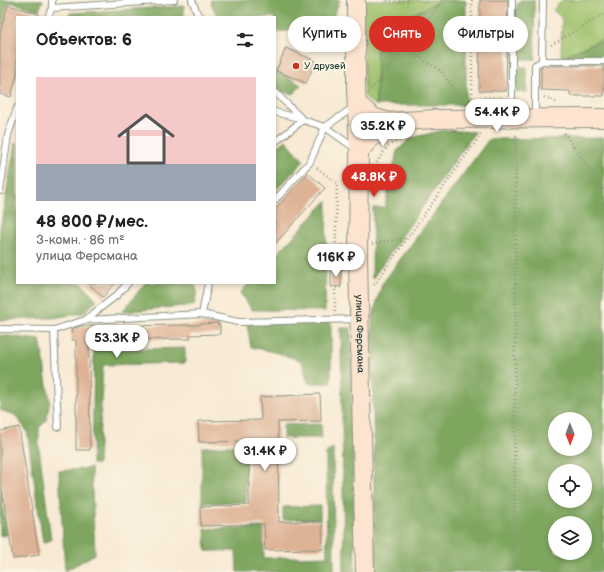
<!DOCTYPE html>
<html lang="ru">
<meta charset="utf-8">
<style>
body{margin:0;font-family:"Balsamiq Sans",sans-serif;background:#f6f6f6;color:#222;height:100vh;display:flex;flex-direction:column;font-size:15px;white-space:nowrap}
*{box-sizing:border-box;margin:0}
p{font-size:13px;color:#767676}
.icon{flex:none;width:22px;height:22px;fill:none;stroke:currentColor;stroke-width:2;stroke-linecap:round;stroke-linejoin:round}
.map{position:relative;flex:1;overflow:hidden}
.details{position:absolute;left:16px;top:16px;width:260px;height:268px;display:flex;flex-direction:column;background:#fff;border-radius:0px;box-shadow:0 2px 6px #0003}
.details>*{flex:none}
.hud{position:absolute;left:288px;top:16px;width:256px;height:36px;display:flex;gap:8px}
.needle{width:26px;rotate:179deg}
.fabs{position:absolute;left:548px;top:412px;display:grid;gap:8px}
.fabs a{display:grid;place-items:center;width:44px;height:44px;border-radius:50%;background:#fff;box-shadow:0 2px 6px #0003;font-size:20px}
.price{position:absolute;translate:-50% -34px;padding:0 9px;border-radius:14px;background:#fff;color:#222;font-size:13px;line-height:26px;filter:drop-shadow(0 1px 2px #0008)}
.price::after{content:'';position:absolute;left:50%;top:24px;width:12px;height:9px;margin-left:-6px;background:inherit;clip-path:polygon(0 0,100% 0,50% 100%)}
.price.selected{background:#d93025;color:#fff}
ul{padding:0;list-style:none}
li{display:grid;align-content:center;gap:8px;height:212px;padding:0 20px}
li+li{border-top:1px solid #e0e0e0}
li span{display:grid;place-items:center;height:124px;border-radius:0px;color:#555}
li>.icon{margin-inline-start:auto}
span .icon{width:72px;height:72px;fill:#fffc;stroke-width:1}
li b{font-size:17px}
h2{display:flex;justify-content:space-between;align-items:center;height:48px;padding:0 20px;font-size:17px}
.pill{padding:0 14px;border-radius:18px;background:#fff;box-shadow:0 2px 6px #0003;font-size:14px;line-height:36px}
.pill.selected{background:#d93025;color:#fff}
.map>svg:first-child{display:block}
.green{fill:#9dc06a;stroke:#5e7e4f}
.forest{fill:#7ea65e;stroke:#4e7249;fill-rule:evenodd}
.building{fill:#deb295}
.lines{fill:none;stroke-linecap:round;stroke-linejoin:round}
.lane-casing{stroke:#8c9484;stroke-width:8}
.secondary-casing{stroke:#8c9484;stroke-width:20}
.path{stroke:#8c9484;stroke-width:2.5;stroke-dasharray:1 3;stroke-linecap:butt}
.lane{stroke:#fff;stroke-width:6}
.secondary{stroke:#fde4d0;stroke-width:18}
.poi-dot{fill:#c8321e;stroke:#fcf5e5;stroke-width:1.5}
.labels{text-anchor:middle;dominant-baseline:central;stroke-width:4;stroke-linejoin:round;paint-order:stroke}
.poi-label{font-size:10px;fill:#1f3d34;stroke:#fcf5e5;text-anchor:start}
.street-label{font-size:10px;fill:#1f3d34;stroke:#fcf5e5}
</style>
<div class="map">
<svg width="604" height="572" viewBox="0 0 604 572">
<rect width="100%" height="100%" fill="#fcf5e5"/>
<filter id="ink" filterUnits="userSpaceOnUse"><feTurbulence type="fractalNoise" baseFrequency=".025" numOctaves="2"/><feDisplacementMap in="SourceGraphic" scale="8" xChannelSelector="R" yChannelSelector="G"/><feConvolveMatrix kernelMatrix="1 2 1 2 8 2 1 2 1" color-interpolation-filters="sRGB"/></filter>
<filter id="wash" filterUnits="userSpaceOnUse"><feTurbulence type="fractalNoise" baseFrequency=".012" numOctaves="4" result="noise"/><feDisplacementMap in="SourceGraphic" scale="16" xChannelSelector="R" yChannelSelector="G"/><feGaussianBlur stdDeviation="0.9" result="paint"/><feColorMatrix in="noise" values="0 0 0 0 0 0 0 0 0 0 0 0 0 0 0 0 0 1.4 0 .05"/><feComposite in="paint" operator="in"/></filter>
<g filter="url(#wash)">
<rect width="100%" height="100%" fill="#f8ead4"/>
<path class="green" d="M364,0H443L377,30L376,105L370,102L364,95Z
M562,0H604V39L561,57L562,19L553,10Z"/>
<path class="forest" d="M0,0H43L39,10L9,2L0,33Z
M211,0H340L329,27L275,32V17H218L212,6Z
M443,0H466V105H376L377,30Z
M520,0H534L535,59H517L516,8Z
M184,6V17H66L70,13Z
M604,39V56L561,57Z
M517,67H527V92H516Z
M275,69L301,85L294,94L282,92L275,87Z
M444,130L475,132L372,279L373,208L385,207L397,151L411,138Z
M604,138V572H375L372,319L382,284L489,139ZM555,419H585V449H555ZM555,471H585V501H555ZM555,523H585V553H555Z
M286,140L304,161L275,191V149Z
M15,143L17,144V283H81L97,300L83,313L53,318L0,320V230Z
M327,201L325,311L252,310L240,293L249,283H275V256Z
M145,283H194L197,291L194,305L122,312Z
M331,322V383H308L302,361L278,353L251,347L247,324Z
M341,328H351L355,572H344Z
M0,335L40,340L44,361L46,379L50,400L46,421L39,428V447L51,540L43,543L27,431L15,415L0,410Z
M185,348V363L103,365L98,464H92L94,350Z
M321,424L322,438H283V425Z
M245,445L246,502L202,503V447Z
M333,448L334,572H237L236,551H206L205,529L263,527L264,558L327,556L326,453Z
M91,468L95,554L65,571L59,471Z
M0,488L7,535L0,536Z
M320,506V519L283,520V507Z"/>
<g id="blocks">
<path class="building" d="M480,0H508L506,91H479Z
M8,5L39,14V17H17V75L11,97L0,94V33Z
M286,48L316,61L306,83L276,71Z
M551,66H604V96H570V91L541,90V67Z
M308,173L325,188L275,244V209Z
M331,270H341V286L331,287Z
M88,283H115L103,297Z
M218,323V325H220V334L190,335V339L89,340L90,450H76V340H72L71,329L80,326L199,325V324Z
M320,394L321,421L278,422L279,522L322,521L323,549L265,550L264,524L201,526L200,507L249,505V441L199,442L198,421L261,420L260,397Z
M19,427L39,555L13,559L0,477V431Z"/>
</g>
</g>
<g filter="url(#ink)">
<use href="#blocks" fill-opacity="0" stroke="#8c9484" stroke-width="1"/>
<g class="lines">
<g class="lane-casing">
<path id="lane" d="M192,0L197,13L201,17
M512,0V116
M52,8L174,0
M48,17L52,8V0
M542,61L543,0
M275,92L303,120
M275,112L302,119
M535,118V65L542,61H604
M275,142L303,120L325,127L356,149
M0,191L8,135L17,108
M275,200L310,162L325,127L354,107
M202,314L208,283
M85,320L117,295L128,283
M0,329L54,330L85,320L202,314L238,322L358,319
M54,330L58,427"/>
</g>
<g class="secondary-casing">
<g id="secondary">
<path id="s1" d="M356,0V88L359,151L358,258L365,572"/>
<path d="M358,104L373,117L389,122"/>
<path d="M359,151L375,134L389,122L435,119L604,118"/>
</g>
</g>
<path class="path" d="M383,0L400,2L411,0
M371,27L441,71L466,105
M551,45L604,14
M371,89L420,32L442,0
M544,97L556,102
M474,104L483,98H503
M472,105V0
M564,133L604,190
M374,166L388,146L404,137
M317,168L337,183L335,269L343,268V270
M372,244L406,238
M335,246L344,245
M374,285L482,133
M335,311V288L343,287
M514,572L516,133"/>
<use href="#lane" class="lane"/>
<use href="#secondary" class="secondary"/>
</g>
</g>
<circle class="poi-dot" cx="296" cy="66" r="4"/>
<g class="labels">
<g class="poi-label">
<text x="304" y="66">У друзей</text>
</g>
<g class="street-label">
<text stroke="none"><textPath href="#s1" startOffset="334">улица Ферсмана</textPath></text>
</g>
</g>
</svg>
<div class="fabs">
<a><svg class="needle" viewBox="-14 -14 28 28"><path d="M0-13l5 13h-10z" fill="#e53935"/><path d="M0 13l5-13h-10z" fill="#767676"/></svg></a>
<a><svg class="icon" aria-label="locate" viewBox="0 0 24 24"><circle cx="12" cy="12" r="6"/><path d="M12 2v4M12 18v4M2 12h4M18 12h4"/></svg></a>
<a><svg class="icon" aria-label="layers" viewBox="0 0 24 24"><path d="M12 4l9 5-9 5-9-5zM3 14l9 5 9-5"/></svg></a>
</div>
<b class="price" style="left:497px;top:133px">54.4K ₽</b>
<b class="price" style="left:383px;top:147px">35.2K ₽</b>
<b class="price selected" style="left:374px;top:198px">48.8K ₽</b>
<b class="price" style="left:336px;top:278px">116K ₽</b>
<b class="price" style="left:117px;top:359px">53.3K ₽</b>
<b class="price" style="left:265px;top:472px">31.4K ₽</b>
<div class="hud">
<a class="pill">Купить</a>
<a class="pill selected">Снять</a>
<a class="pill">Фильтры</a>
</div>
<section class="details">
<h2>Объектов: 6<svg class="icon" aria-label="filters" viewBox="0 0 24 24"><path d="M4 7h16M4 17h16"/><circle cx="9" cy="7" r="2"/><circle cx="15" cy="17" r="2"/></svg></h2>
<ul>
<li><span style="background:linear-gradient(#f6c9c9 70%,#9aa5b1 0)"><svg class="icon" aria-label="home" viewBox="0 0 24 24"><path d="M3 11l9-7 9 7M6 9v11h12V9"/></svg></span><div><b>48 800 ₽/мес.</b><p>3-комн. · 86 m²</p><p>улица Ферсмана</p></div></li>
</ul>
</section>
</div>
